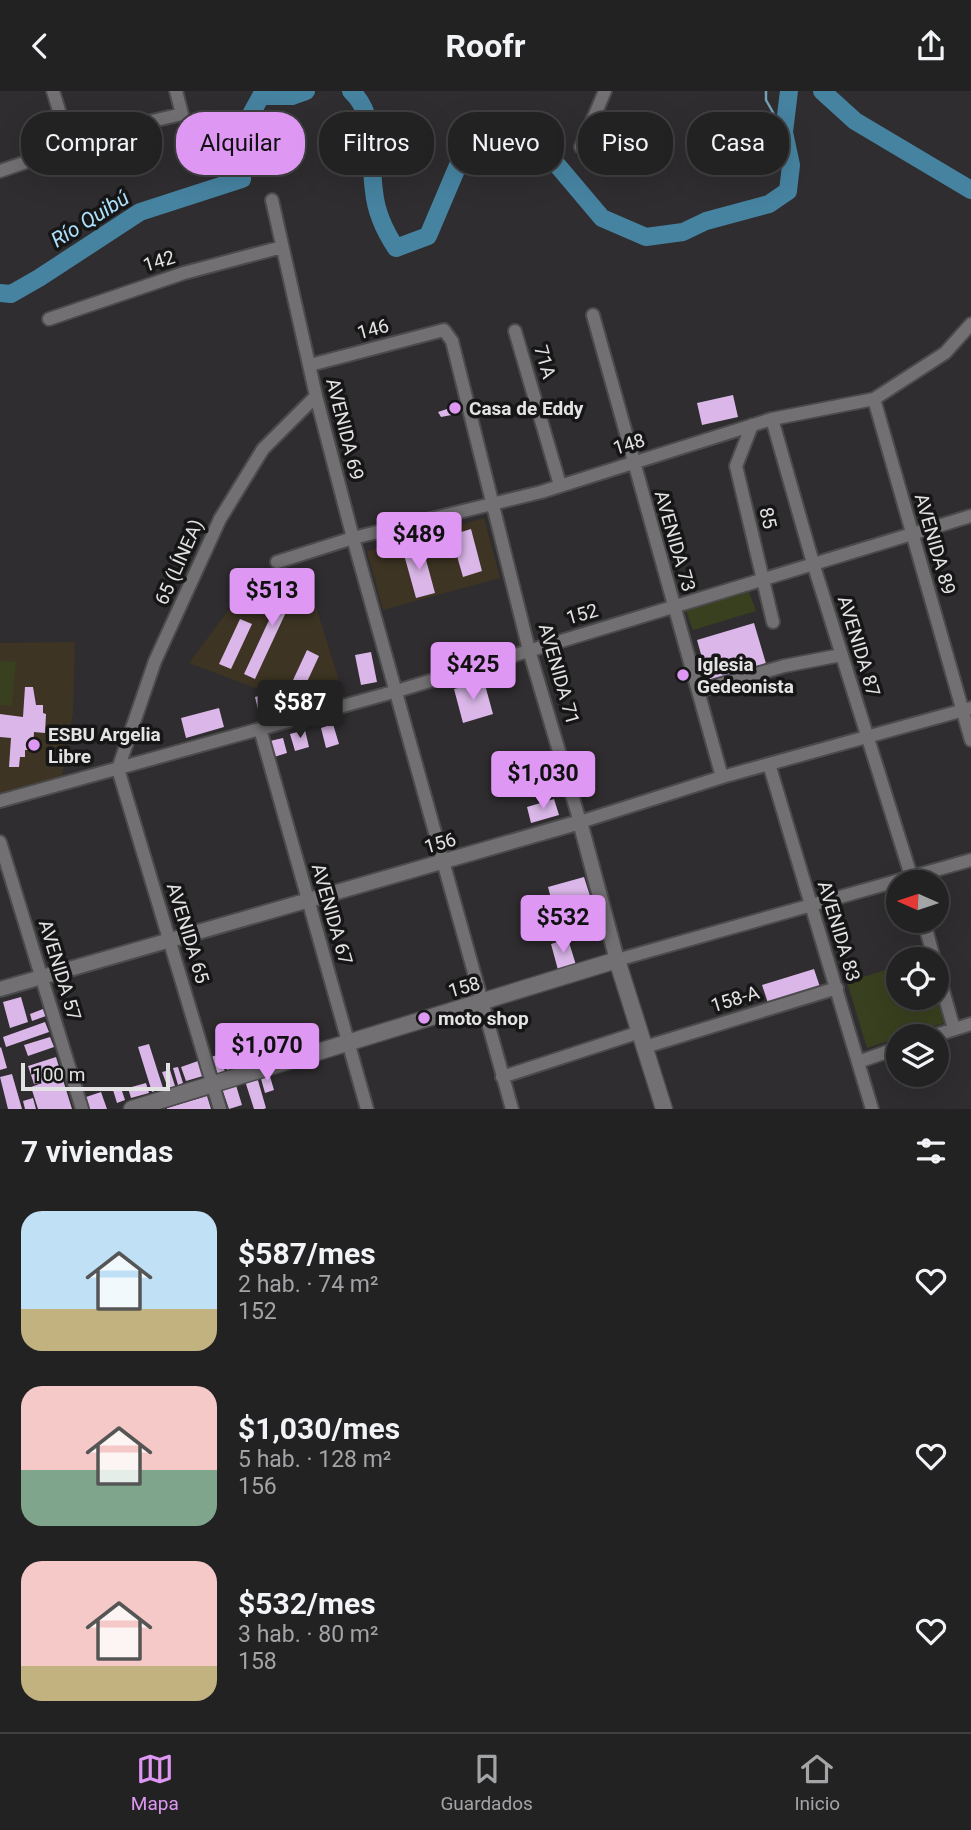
<!DOCTYPE html>
<html lang="es">
<meta charset="utf-8">
<style>
body{margin:0;font-family:Roboto,sans-serif;background:#2b2a2b;color:#f1f3f6;height:100vh;display:flex;flex-direction:column;font-size:26px;white-space:nowrap}
*{box-sizing:border-box;margin:0}
p{font-size:23px;color:#a3a4a6}
.icon{flex:none;width:38px;height:38px;fill:none;stroke:currentColor;stroke-width:2;stroke-linecap:round;stroke-linejoin:round}
.map{position:relative;height:1018px;overflow:hidden}
.drawer{display:flex;flex-direction:column;background:#232223;flex:1}
.drawer>*{flex:none}
.banner{position:absolute;left:21px;top:21px;width:929px;height:63px;display:flex;gap:14px}
.needle{width:46px;rotate:273deg}
.controls{position:absolute;left:886px;top:779px;display:grid;gap:14px}
.controls a{display:grid;place-items:center;width:63px;height:63px;border-radius:50%;background:#232223;box-shadow:0 7px 28px #0002,0 0 0 2px #403f41;font-size:35px}
.scale{position:absolute;left:21px;bottom:18px;width:149px;box-sizing:border-box;padding-left:7px;border:4px solid #e4e3e4;border-top:0;font-size:19px;line-height:24px;white-space:nowrap;color:#e4e3e4;-webkit-text-stroke:5px #161617;paint-order:stroke}
.price{position:absolute;translate:-50% -60px;padding:0 16px;border-radius:7px;background:#de98f3;color:#111;font-size:23px;line-height:46px;filter:drop-shadow(0 2px 4px #0008)}
.price::after{content:'';position:absolute;left:50%;top:42px;width:21px;height:16px;margin-left:-10px;background:inherit;clip-path:polygon(0 0,100% 0,50% 100%)}
.price.active{background:#222;color:#fff}
ul{padding:0;list-style:none}
li{display:flex;align-items:center;gap:21px;height:175px;padding:0 21px}
li span{display:grid;place-items:center;flex:none;width:196px;height:140px;border-radius:21px;color:#555}
li>.icon{margin-inline-start:auto}
span .icon{width:84px;height:84px;fill:#fffc;stroke-width:1}
li b{font-size:30px}
h2{display:flex;justify-content:space-between;align-items:center;height:84px;padding:0 21px;font-size:30px}
.pill{padding:0 24px;border-radius:28px;background:#232223;box-shadow:0 7px 28px #0002,0 0 0 2px #403f41;font-size:24px;line-height:63px}
.pill.active{background:#de98f3;color:#111}
header{display:flex;justify-content:space-between;align-items:center;height:91px;padding:0 21px;background:#232223;font-size:32px;font-weight:700}
.tab-bar{display:flex;justify-content:space-around;align-items:center;height:98px;border-top:2px solid #403f41;background:#232223;font-size:19px;color:#a3a4a6}
.tab-bar a{display:grid;justify-items:center;gap:4px}
.tab-bar .active{color:#de98f3}
.map>svg:first-child{display:block}
.education{fill:#3d3423}
.green{fill:#39401f}
.lines{fill:none;stroke-linecap:round;stroke-linejoin:round}
.stream{stroke:#75a0b5;stroke-width:2.5}
.river{stroke:#4683a1;stroke-width:18}
.building{fill:#dab7e8}
.minor-casing{stroke:#4c4b4c;stroke-width:16}
.tertiary-casing{stroke:#4c4b4c;stroke-width:18}
.secondary-casing{stroke:#4c4b4c;stroke-width:19}
.minor{stroke:#727072;stroke-width:12}
.tertiary{stroke:#727072;stroke-width:14}
.secondary{stroke:#727072;stroke-width:16}
.poi-dot{fill:#de98f3;stroke:#161617;stroke-width:2.5}
.labels{text-anchor:middle;dominant-baseline:central;stroke-width:7;stroke-linejoin:round;paint-order:stroke}
.street-label{font-size:19px;fill:#e4e3e4;stroke:#161617}
.poi-label{font-size:19px;font-weight:bold;fill:#e4e3e4;stroke:#161617;text-anchor:start}
.water-label{font-size:21px;font-style:italic;fill:#ade0fb;stroke:#161617}
</style>
<header><svg class="icon" aria-label="back" viewBox="0 0 24 24"><path d="M15 5l-7 7 7 7"/></svg>Roofr<svg class="icon" aria-label="share" viewBox="0 0 24 24"><path d="M12 15V3M7 8l5-5 5 5M5 13v7h14v-7"/></svg></header>
<div class="map">
<svg width="971" height="1018" viewBox="0 0 971 1018">
<rect width="100%" height="100%" fill="#2f2d2f"/>
<path class="education" d="M484,427L500,487L383,519L367,460Z
M304,477L345,609L282,626L274,604L189,572L233,513Z
M75,551L73,622L62,686L0,703V552Z"/>
<path class="green" d="M749,501L756,520L693,539L686,520Z
M0,570L16,571L12,615L0,614Z
M898,875V906L936,905L944,932L867,957L847,891Z"/>
<g class="lines">
<path class="stream" d="M766,0V9L784,41"/>
<path class="river" d="M351,0C378,24 369,68 374,100C376,122 384,139 396,157L428,145L459,72L486,47L553,69L602,127L646,146L683,141L706,130L769,113L788,100L791,74L784,41L789,0
M822,0L855,30L971,99
M0,202L11,203L39,187L140,121L242,88L245,34L261,5H292L306,0"/>
</g>
<path class="building" d="M733,304L738,326L702,334L697,312Z
M459,314L462,322L441,326L438,321Z
M471,438L482,480L463,486L451,444Z
M422,454L435,502L416,507L403,460Z
M289,486L300,491L255,588L244,583Z
M240,528L252,533L231,578L219,573Z
M754,532L767,576L709,592L697,549Z
M307,559L319,565L299,608L287,602Z
M371,561L377,591L361,594L355,564Z
M484,590L493,623L463,632L454,598Z
M25,596H33L36,614H43V622L46,623L45,642L34,641L33,659H25V666H20L19,676H9L11,647L0,646V623L23,626Z
M266,603L271,624L260,627L255,606Z
M219,617L224,636L186,647L181,627Z
M333,633L339,653L326,657L321,637Z
M305,639L309,656L295,660L290,643Z
M283,647L287,662L274,666L270,650Z
M554,708L559,724L531,732L527,716Z
M584,786L591,808L554,819L548,796Z
M568,848L576,874L558,879L551,853Z
M814,878L820,896L768,912L762,894Z
M21,906L28,931L10,937L3,911Z
M43,918L46,925L32,930L30,923Z
M45,931L49,941L6,956L3,946Z
M258,945L266,969L255,973L248,948Z
M50,946L54,956L28,965L24,954Z
M149,953L163,997L152,1001L138,956Z
M243,953L249,972L243,974L236,955Z
M1,956L7,977L0,979V957Z
M220,963L225,981L216,983L211,966Z
M229,964L234,980L228,982L223,966Z
M56,966L72,1018H38L31,996L42,992L34,993L28,975Z
M198,970L203,985L186,990L181,976Z
M178,976L183,992L178,994L173,977Z
M170,979L175,995L168,997L162,981Z
M269,982L274,999L265,1002L260,984Z
M12,983L22,1018H8L0,986Z
M257,986L266,1017L264,1018H254L245,990Z
M235,991L242,1014L229,1018L221,995Z
M146,992L149,1002L131,1007L128,997Z
M121,997L125,1009L117,1012L113,999Z
M101,1001L107,1018H86L83,1007Z
M207,1005L211,1018H167V1017Z
M33,1007L36,1018H25L23,1010Z"/>
<g class="lines">
<g class="minor-casing">
<path id="minor" d="M53,0L70,55
M581,56L605,0
M0,80L131,35L182,23L176,0
M272,109L316,305L353,447L512,1018
M593,224L722,686
M49,228L184,182L282,156
M515,240L560,394
M310,274L444,239L452,250L529,559L580,731L722,686L971,617
M874,308L971,649
M772,328L813,472L913,791
M752,334L736,375L773,531
M277,471L353,447L541,401L772,328L874,308L945,262L971,233
M698,600L784,575L841,564
M260,638L367,1018
M769,673L872,1018
M0,710L397,600L971,425
M0,751L82,1018
M924,830L934,868
M617,869L971,769
M936,875L954,938
M933,945L971,933
M645,956L837,897
M858,971L898,957
M502,986L640,941
M220,1018L118,678L155,570L220,428L263,358L316,305"/>
</g>
<g class="tertiary-casing">
<path id="tertiary" d="M0,898L580,731L617,869"/>
</g>
<g class="secondary-casing">
<path id="secondary" d="M132,1018L617,869L664,1018"/>
</g>
<use href="#minor" class="minor"/>
<use href="#tertiary" class="tertiary"/>
<use href="#secondary" class="secondary"/>
</g>
<g class="poi-dot">
<circle cx="455" cy="317" r="7"/>
<circle cx="683" cy="584" r="7"/>
<circle cx="34" cy="654" r="7"/>
<circle cx="424" cy="927" r="7"/>
</g>
<g class="labels">
<g class="street-label">
<text transform="translate(159 170) rotate(-17)">142</text>
<text transform="translate(373 238) rotate(-15)">146</text>
<text transform="translate(545 271) rotate(74)">71A</text>
<text transform="translate(345 338) rotate(76)">AVENIDA 69</text>
<text transform="translate(629 353) rotate(-17)">148</text>
<text transform="translate(768 427) rotate(77)">85</text>
<text transform="translate(675 450) rotate(74)">AVENIDA 73</text>
<text transform="translate(935 453) rotate(74)">AVENIDA 89</text>
<text transform="translate(179 471) rotate(-66)">65 (LÍNEA)</text>
<text transform="translate(582 523) rotate(-16)">152</text>
<text transform="translate(859 555) rotate(73)">AVENIDA 87</text>
<text transform="translate(559 583) rotate(74)">AVENIDA 71</text>
<text transform="translate(440 752) rotate(-16)">156</text>
<text transform="translate(332 823) rotate(74)">AVENIDA 67</text>
<text transform="translate(839 840) rotate(73)">AVENIDA 83</text>
<text transform="translate(188 842) rotate(73)">AVENIDA 65</text>
<text transform="translate(60 879) rotate(73)">AVENIDA 57</text>
<text transform="translate(464 896) rotate(-16)">158</text>
<text transform="translate(735 908) rotate(-17)">158-A</text>
</g>
<g class="poi-label">
<text x="469" y="317">Casa de Eddy</text>
<text x="697" y="573">Iglesia<tspan x="697" dy="22">Gedeonista</tspan></text>
<text x="48" y="643">ESBU Argelia<tspan x="48" dy="22">Libre</tspan></text>
<text x="438" y="927">moto shop</text>
</g>
<g class="water-label">
<text transform="translate(90 128) rotate(-32)">Río Quibú</text>
</g>
</g>
</svg>
<div class="controls">
<a><svg class="needle" viewBox="-14 -14 28 28"><path d="M0-13l5 13h-10z" fill="#e53935"/><path d="M0 13l5-13h-10z" fill="#a3a4a6"/></svg></a>
<a><svg class="icon" aria-label="locate" viewBox="0 0 24 24"><circle cx="12" cy="12" r="6"/><path d="M12 2v4M12 18v4M2 12h4M18 12h4"/></svg></a>
<a><svg class="icon" aria-label="layers" viewBox="0 0 24 24"><path d="M12 4l9 5-9 5-9-5zM3 14l9 5 9-5"/></svg></a>
</div>
<div class="scale">100 m</div>
<b class="price" style="left:419px;top:481px">$489</b>
<b class="price" style="left:272px;top:537px">$513</b>
<b class="price" style="left:473px;top:611px">$425</b>
<b class="price active" style="left:300px;top:649px">$587</b>
<b class="price" style="left:543px;top:720px">$1,030</b>
<b class="price" style="left:563px;top:864px">$532</b>
<b class="price" style="left:267px;top:992px">$1,070</b>
<div class="banner">
<a class="pill">Comprar</a>
<a class="pill active">Alquilar</a>
<a class="pill">Filtros</a>
<a class="pill">Nuevo</a>
<a class="pill">Piso</a>
<a class="pill">Casa</a>
</div>
</div>
<section class="drawer">
<h2>7 viviendas<svg class="icon" aria-label="filters" viewBox="0 0 24 24"><path d="M4 7h16M4 17h16"/><circle cx="9" cy="7" r="2"/><circle cx="15" cy="17" r="2"/></svg></h2>
<ul>
<li><span style="background:linear-gradient(#bfe0f5 70%,#c2b280 0)"><svg class="icon" aria-label="home" viewBox="0 0 24 24"><path d="M3 11l9-7 9 7M6 9v11h12V9"/></svg></span><div><b>$587/mes</b><p>2 hab. · 74 m²</p><p>152</p></div><svg class="icon" aria-label="heart" viewBox="0 0 24 24"><path d="M12 20l-8-8c-3-5 5-10 8-4 3-6 11-1 8 4z"/></svg></li>
<li><span style="background:linear-gradient(#f6c9c9 60%,#7fa58c 0)"><svg class="icon" aria-label="home" viewBox="0 0 24 24"><path d="M3 11l9-7 9 7M6 9v11h12V9"/></svg></span><div><b>$1,030/mes</b><p>5 hab. · 128 m²</p><p>156</p></div><svg class="icon" aria-label="heart" viewBox="0 0 24 24"><path d="M12 20l-8-8c-3-5 5-10 8-4 3-6 11-1 8 4z"/></svg></li>
<li><span style="background:linear-gradient(#f6c9c9 75%,#c2b280 0)"><svg class="icon" aria-label="home" viewBox="0 0 24 24"><path d="M3 11l9-7 9 7M6 9v11h12V9"/></svg></span><div><b>$532/mes</b><p>3 hab. · 80 m²</p><p>158</p></div><svg class="icon" aria-label="heart" viewBox="0 0 24 24"><path d="M12 20l-8-8c-3-5 5-10 8-4 3-6 11-1 8 4z"/></svg></li>
</ul>
</section>
<nav class="tab-bar">
<a class="active"><svg class="icon" aria-label="map" viewBox="0 0 24 24"><path d="M3 6l6-2 6 2 6-2v14l-6 2-6-2-6 2zM9 4v14M15 6v14"/></svg>Mapa</a>
<a><svg class="icon" aria-label="saved" viewBox="0 0 24 24"><path d="M7 4h10v16l-5-4-5 4z"/></svg>Guardados</a>
<a><svg class="icon" aria-label="home" viewBox="0 0 24 24"><path d="M3 11l9-7 9 7M6 9v11h12V9"/></svg>Inicio</a>
</nav>
